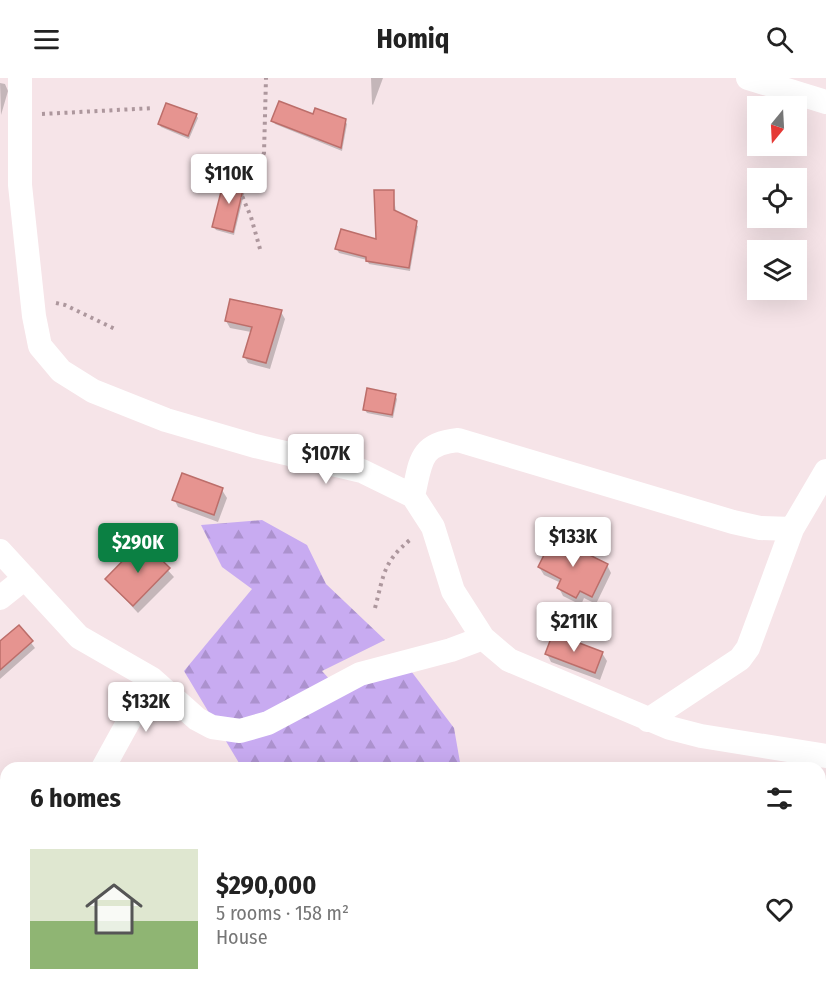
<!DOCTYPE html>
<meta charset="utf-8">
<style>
body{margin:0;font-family:"Fira Sans Condensed",sans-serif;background:#f2f2f2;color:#222;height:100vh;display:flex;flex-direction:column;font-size:22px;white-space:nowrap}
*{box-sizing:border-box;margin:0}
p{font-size:20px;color:#767676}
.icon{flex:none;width:33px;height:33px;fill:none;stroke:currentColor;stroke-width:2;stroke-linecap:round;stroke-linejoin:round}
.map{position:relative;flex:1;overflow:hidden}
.sheet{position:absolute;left:0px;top:684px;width:826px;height:236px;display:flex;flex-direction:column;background:#fff;border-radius:18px 18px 0 0;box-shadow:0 6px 24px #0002}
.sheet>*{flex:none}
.needle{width:39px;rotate:198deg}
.tools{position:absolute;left:747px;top:18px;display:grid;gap:12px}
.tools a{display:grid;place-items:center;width:60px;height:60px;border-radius:0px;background:#fff;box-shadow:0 6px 24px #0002;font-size:30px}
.price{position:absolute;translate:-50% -51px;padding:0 14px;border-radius:6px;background:#fff;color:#222;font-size:20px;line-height:39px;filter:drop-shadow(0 2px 3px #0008)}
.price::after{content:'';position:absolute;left:50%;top:36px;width:18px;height:14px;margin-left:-9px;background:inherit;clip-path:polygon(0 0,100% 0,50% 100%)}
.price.selected{background:#0b8043;color:#fff}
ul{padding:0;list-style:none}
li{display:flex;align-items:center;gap:18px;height:150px;padding:0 30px}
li+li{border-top:2px solid #e0e0e0}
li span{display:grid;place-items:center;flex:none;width:168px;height:120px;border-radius:0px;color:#555}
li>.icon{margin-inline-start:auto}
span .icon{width:72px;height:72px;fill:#fffc;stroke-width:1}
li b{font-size:26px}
h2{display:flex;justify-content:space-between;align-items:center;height:72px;padding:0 30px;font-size:26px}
header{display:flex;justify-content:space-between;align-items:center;height:78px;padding:0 30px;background:#fff;font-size:27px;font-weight:700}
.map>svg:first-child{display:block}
.forest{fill:url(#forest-firs)}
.shadow{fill:#0003}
.building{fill:#e69490;stroke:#bc6e6a;stroke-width:1.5}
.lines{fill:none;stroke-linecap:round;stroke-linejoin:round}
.path{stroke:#ad979d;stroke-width:4;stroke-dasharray:3 4.5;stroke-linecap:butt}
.street{stroke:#fff;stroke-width:24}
</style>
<header><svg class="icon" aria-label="menu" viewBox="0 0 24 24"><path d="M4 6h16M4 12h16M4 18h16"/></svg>Homiq<svg class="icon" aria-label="search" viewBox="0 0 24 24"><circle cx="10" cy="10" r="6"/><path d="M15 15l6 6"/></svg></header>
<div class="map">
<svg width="826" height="919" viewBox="0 0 826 919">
<defs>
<pattern id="forest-firs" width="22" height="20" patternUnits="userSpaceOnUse" patternTransform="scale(1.5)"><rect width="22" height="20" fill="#c8abf1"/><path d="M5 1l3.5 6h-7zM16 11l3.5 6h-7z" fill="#ac92ce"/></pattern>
</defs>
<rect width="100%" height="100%" fill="#f6e4e8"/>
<path class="forest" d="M262,442L307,467L326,506L385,562L322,593L341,614L405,585L454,650L461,690H242L184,593L252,511L222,489L201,447Z
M261,914H551L549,919H266Z"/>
<path class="shadow" d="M371,0H383L373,27L372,26Z
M0,5L5,6L8,13L1,37Z
M196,37L198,40L189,61L161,49L159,46Z
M314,38L345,43L347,46L342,73L275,46L273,42Z
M244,105L246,108L234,157L216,152L214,149Z
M393,113L396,134L418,148L410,193L369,186L367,182L339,175L337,171L378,163Z
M281,234L285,241L270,291L248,285L244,278L251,254L230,250L226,243Z
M395,317L397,321L393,340L367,335L365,332Z
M222,412L227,420L218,444L178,429L174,421Z
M143,465L174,499L138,535L107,502Z
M607,487L611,495L596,526L584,520L581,527L563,518L559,510L561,505L544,497L539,489Z
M19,549L35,570L0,601V563Z
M602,575L607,583L600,602L551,584L547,576Z"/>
<path class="building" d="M279,23L313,36L315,30L346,41L341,70L271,43Z
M166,25L197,36L188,58L158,46Z
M224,102L245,103L233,154L212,149Z
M374,112H394V132L417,143L409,190L366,183V179L335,171L341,151L376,161Z
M230,221L282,232L266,285L243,279L252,249L225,243Z
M367,310L396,316L392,337L363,332Z
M182,395L223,410L214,437L172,422Z
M553,459L608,486L592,519L580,513L576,520L557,510L561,501L538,489Z
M142,463L170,490L133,528L105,501Z
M19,547L33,563L0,592V563Z
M553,555L603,574L595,595L545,576Z"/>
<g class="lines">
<path class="path" d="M42,36L154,30
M260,171L251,139L240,113L253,97L264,75L266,0
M56,225L65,227L117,252
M375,530C384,496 383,484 411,461"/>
<path class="street" d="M20,0V107L34,238L40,268L61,293L93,313L166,342L255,368L362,393L413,418L433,449L453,513L483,560L509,582L670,650L701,658L826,678
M748,0L826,24
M413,418C421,385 418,366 458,362L733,444L760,450L792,451L826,393
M0,473L79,559L152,601L197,641L212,649L240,653L268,645L360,596L451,572L483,560
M0,520L25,500
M648,642L740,581L748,570L792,451
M103,690L152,601
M178,914V919"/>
</g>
</svg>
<div class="tools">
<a><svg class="needle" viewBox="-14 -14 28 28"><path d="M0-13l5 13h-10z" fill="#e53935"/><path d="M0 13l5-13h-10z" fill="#767676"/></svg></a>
<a><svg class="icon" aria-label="locate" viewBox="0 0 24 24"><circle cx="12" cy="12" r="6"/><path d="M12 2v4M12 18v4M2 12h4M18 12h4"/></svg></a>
<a><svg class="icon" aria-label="layers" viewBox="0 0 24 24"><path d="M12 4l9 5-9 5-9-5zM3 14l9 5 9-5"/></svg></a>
</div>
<b class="price" style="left:229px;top:127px">$110K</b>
<b class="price" style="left:326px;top:407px">$107K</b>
<b class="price" style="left:573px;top:490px">$133K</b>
<b class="price selected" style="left:138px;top:496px">$290K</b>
<b class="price" style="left:574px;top:575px">$211K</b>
<b class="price" style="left:146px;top:655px">$132K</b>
<section class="sheet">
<h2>6 homes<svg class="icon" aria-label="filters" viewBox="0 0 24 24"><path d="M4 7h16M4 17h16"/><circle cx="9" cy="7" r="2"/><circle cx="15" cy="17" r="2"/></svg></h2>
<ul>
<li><span style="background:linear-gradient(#dfe7d0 60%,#8fb573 0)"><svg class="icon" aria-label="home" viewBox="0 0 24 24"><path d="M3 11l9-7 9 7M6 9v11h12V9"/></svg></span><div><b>$290,000</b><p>5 rooms · 158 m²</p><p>House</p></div><svg class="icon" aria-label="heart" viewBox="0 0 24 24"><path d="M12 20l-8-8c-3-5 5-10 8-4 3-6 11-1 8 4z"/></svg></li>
</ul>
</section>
</div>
